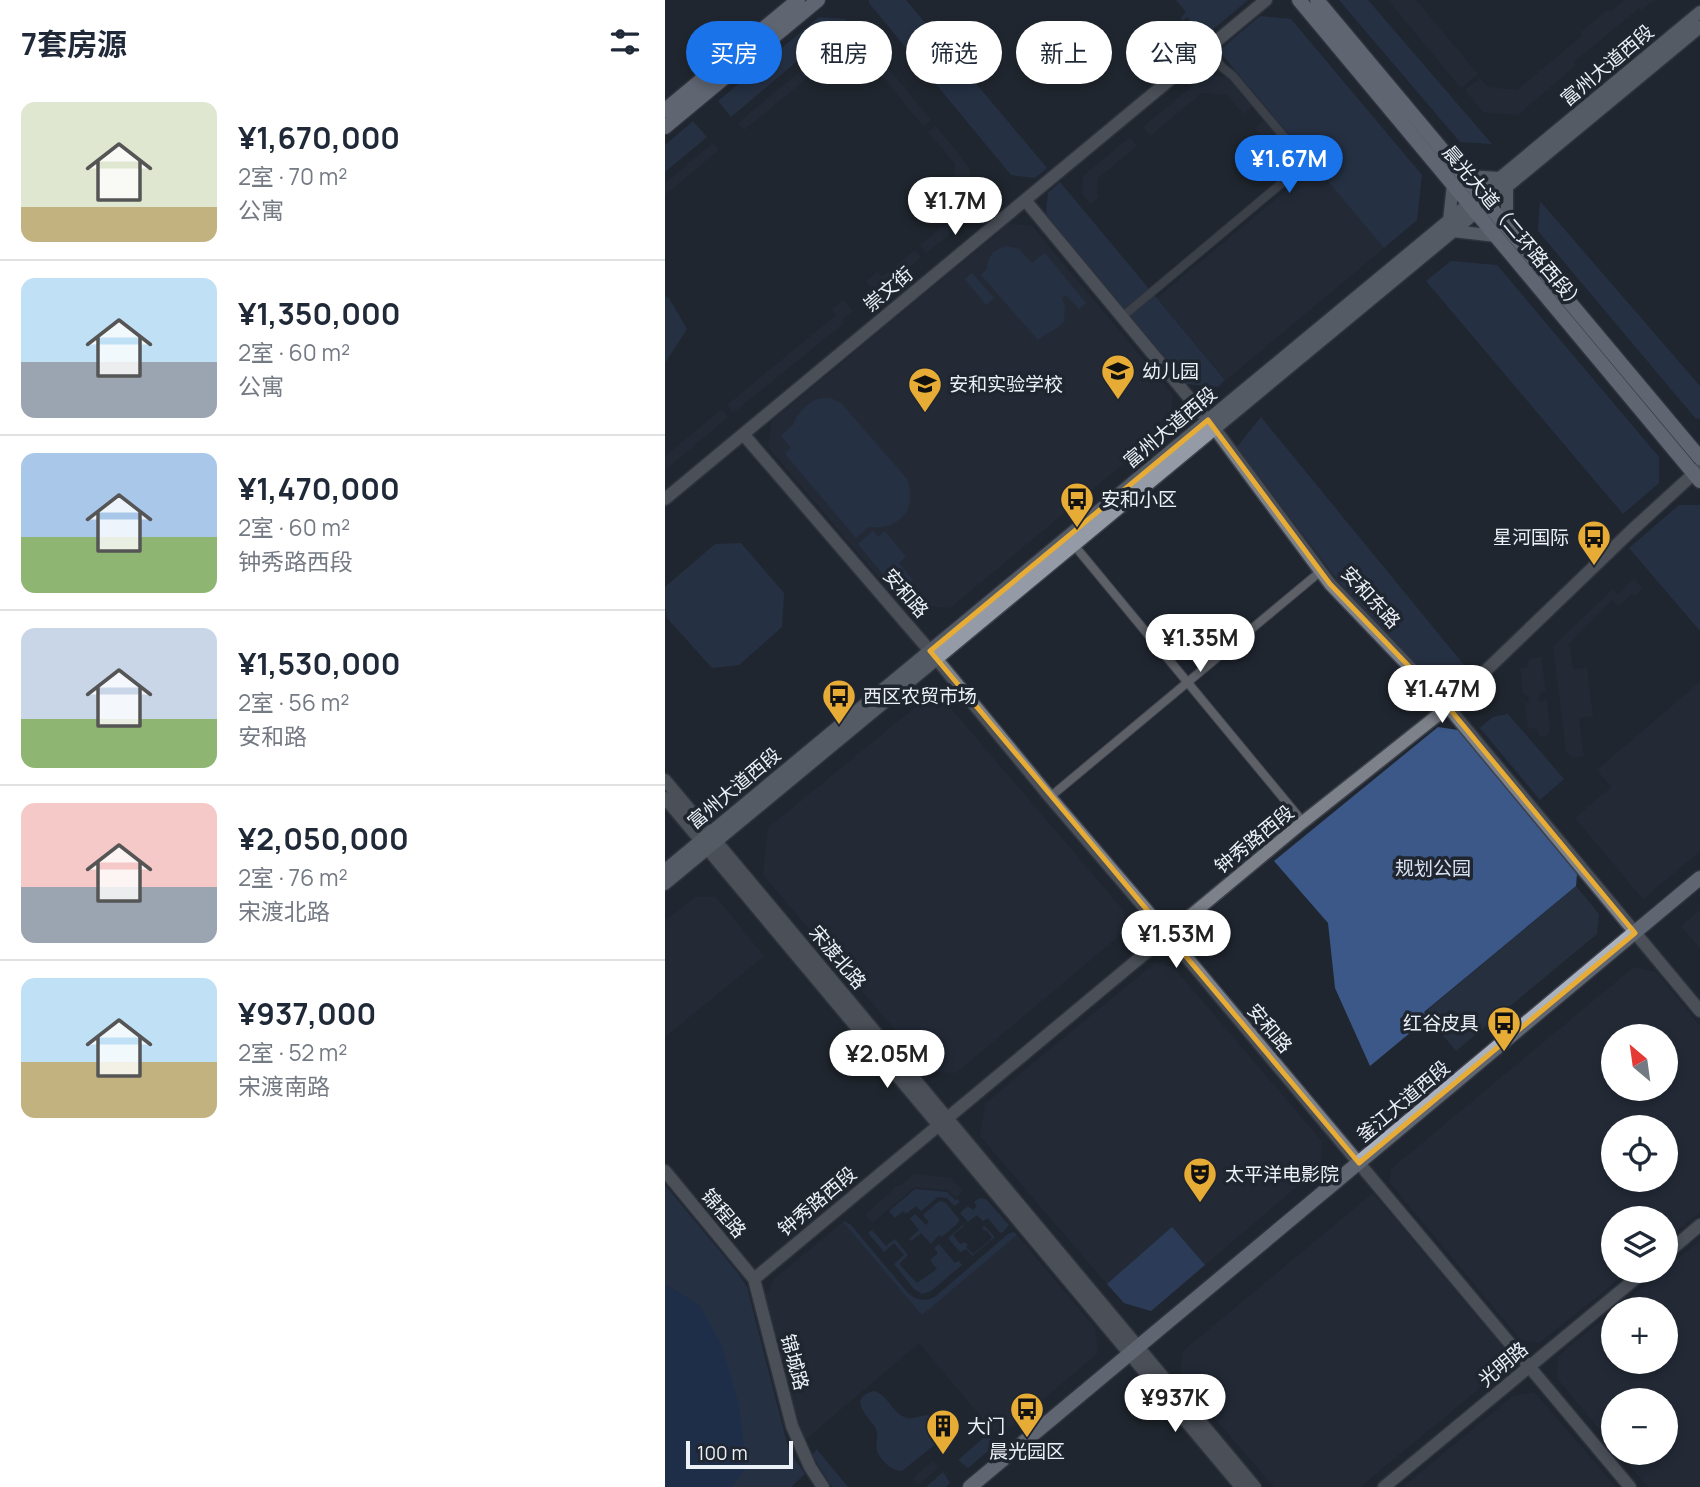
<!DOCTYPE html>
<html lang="zh">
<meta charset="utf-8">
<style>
body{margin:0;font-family:Manrope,"Noto Sans SC",sans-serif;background:#f2f2f3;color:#1f2937;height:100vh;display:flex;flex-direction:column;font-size:26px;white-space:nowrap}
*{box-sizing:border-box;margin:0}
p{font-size:23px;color:#747a83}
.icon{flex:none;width:38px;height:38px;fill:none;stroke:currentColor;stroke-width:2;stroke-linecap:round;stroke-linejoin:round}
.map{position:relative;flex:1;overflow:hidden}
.side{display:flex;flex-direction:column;background:#fff;width:665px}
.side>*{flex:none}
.top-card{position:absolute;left:21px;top:21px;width:665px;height:63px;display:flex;gap:14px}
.needle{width:46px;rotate:331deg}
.tools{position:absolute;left:936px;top:1024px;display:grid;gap:14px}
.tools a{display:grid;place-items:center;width:77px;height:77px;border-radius:50%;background:#fff;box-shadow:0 4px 10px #0003;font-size:35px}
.scale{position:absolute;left:21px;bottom:18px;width:107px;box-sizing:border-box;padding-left:7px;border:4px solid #ecf0f7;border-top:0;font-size:19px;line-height:24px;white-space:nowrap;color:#ecf0f7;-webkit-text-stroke:5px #202630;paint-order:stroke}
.price{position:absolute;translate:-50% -60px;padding:0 16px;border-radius:24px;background:#fff;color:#222;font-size:23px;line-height:46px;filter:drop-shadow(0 2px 4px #0008)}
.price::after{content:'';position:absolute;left:50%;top:42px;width:21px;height:16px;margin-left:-10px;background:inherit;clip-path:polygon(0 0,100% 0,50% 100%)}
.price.selected{background:#1a73e8;color:#fff}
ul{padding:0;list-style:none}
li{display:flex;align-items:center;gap:21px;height:175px;padding:0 21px}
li+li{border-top:2px solid #e0e1e3}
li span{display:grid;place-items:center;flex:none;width:196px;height:140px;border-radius:14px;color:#555}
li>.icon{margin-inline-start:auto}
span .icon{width:84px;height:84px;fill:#fffc;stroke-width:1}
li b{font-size:30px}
h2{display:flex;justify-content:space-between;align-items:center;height:84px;padding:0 21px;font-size:30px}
.chip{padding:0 24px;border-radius:32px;background:#fff;box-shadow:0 4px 10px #0003;font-size:24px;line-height:63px}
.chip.selected{background:#1a73e8;color:#fff}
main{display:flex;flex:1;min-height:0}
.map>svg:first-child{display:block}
.built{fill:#262f3e;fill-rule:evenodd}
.green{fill:#2b3c5a}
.forest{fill:#3b5889}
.water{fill:#1e3867}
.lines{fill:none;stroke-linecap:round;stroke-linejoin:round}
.street-casing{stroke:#3d424c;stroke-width:10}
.secondary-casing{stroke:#3d424c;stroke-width:15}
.primary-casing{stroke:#3d424c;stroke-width:15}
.highway-casing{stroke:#3d424c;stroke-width:17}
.street{stroke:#5d6066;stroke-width:8}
.secondary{stroke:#7c818a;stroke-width:12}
.primary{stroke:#949ba6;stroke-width:12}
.highway{stroke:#aab2c0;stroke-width:14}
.marked{fill:none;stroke:#e6ac36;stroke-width:5;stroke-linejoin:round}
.labels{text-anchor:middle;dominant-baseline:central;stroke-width:7;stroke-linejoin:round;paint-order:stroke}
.street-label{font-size:19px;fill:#ecf0f7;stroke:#202630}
.poi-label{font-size:19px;fill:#ecf0f7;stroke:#202630;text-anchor:start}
.park-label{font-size:19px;fill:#d8e1f1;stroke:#202630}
</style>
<main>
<section class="side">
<h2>7套房源<svg class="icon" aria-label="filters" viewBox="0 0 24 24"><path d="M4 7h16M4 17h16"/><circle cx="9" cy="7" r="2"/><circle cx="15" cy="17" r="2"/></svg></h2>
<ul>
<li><span style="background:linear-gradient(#dfe7d0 75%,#c2b280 0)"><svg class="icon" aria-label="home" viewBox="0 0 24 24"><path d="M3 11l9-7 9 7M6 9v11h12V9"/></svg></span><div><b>¥1,670,000</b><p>2室 · 70 m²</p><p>公寓</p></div></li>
<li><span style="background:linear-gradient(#bfe0f5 60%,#9aa5b1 0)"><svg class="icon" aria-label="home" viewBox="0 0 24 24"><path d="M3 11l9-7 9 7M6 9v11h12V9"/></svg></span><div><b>¥1,350,000</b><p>2室 · 60 m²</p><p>公寓</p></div></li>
<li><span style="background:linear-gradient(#a9c7e8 60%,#8fb573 0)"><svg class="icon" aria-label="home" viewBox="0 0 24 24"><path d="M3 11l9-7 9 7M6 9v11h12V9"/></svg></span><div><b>¥1,470,000</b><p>2室 · 60 m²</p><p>钟秀路西段</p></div></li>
<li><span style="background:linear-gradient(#c9d6e8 65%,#8fb573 0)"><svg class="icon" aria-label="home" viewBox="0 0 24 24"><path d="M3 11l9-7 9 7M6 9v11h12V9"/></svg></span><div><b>¥1,530,000</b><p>2室 · 56 m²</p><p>安和路</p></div></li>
<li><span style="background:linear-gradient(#f6c9c9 60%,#9aa5b1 0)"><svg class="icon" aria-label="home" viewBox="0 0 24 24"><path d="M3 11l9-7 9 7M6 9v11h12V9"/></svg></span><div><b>¥2,050,000</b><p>2室 · 76 m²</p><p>宋渡北路</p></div></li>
<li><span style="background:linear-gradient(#bfe0f5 60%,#c2b280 0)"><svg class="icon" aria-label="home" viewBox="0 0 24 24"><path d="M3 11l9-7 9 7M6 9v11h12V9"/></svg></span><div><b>¥937,000</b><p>2室 · 52 m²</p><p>宋渡南路</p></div></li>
</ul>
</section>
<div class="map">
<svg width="1035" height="1487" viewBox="0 0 1035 1487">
<rect width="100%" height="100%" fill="#202630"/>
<path class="built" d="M723,0H751L813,74L796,88Z
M959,0H989L976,10L974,8L909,62L911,65L853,115L818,112L800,90L815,78L823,87L852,90L918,35L916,32L942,10L945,12Z
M174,39L200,40L266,120L258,126L201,56L171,54L167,58L161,50Z
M156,54L162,62L79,130L73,123Z
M541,75L562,77L587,107L578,114L562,95L537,93L485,136L478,127Z
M599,121L634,163L625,170L590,128Z
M271,126L304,167L305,176L301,221L261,253L255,245L286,220L290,164L263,132Z
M465,137L472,146L433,178L432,194L434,197L426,204L417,194L418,176Z
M48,143L54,150L0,195V183Z
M651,166L719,248L561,380L492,298Z
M344,224L367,226L508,395L505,425L285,608L236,604L103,447L107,421Z
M250,250L256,257L223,286L221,283L210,292L201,281L212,272L217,277Z
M178,300L188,311L177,320L179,323L68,413L62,405L171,315L167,309Z
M57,409L63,417L0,470V456Z
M969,579L978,588L970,596L967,594L953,606L947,600L903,645L905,648L908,669L922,668L928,716L914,718L919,756L907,758L901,751L888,646L948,589L953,594Z
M876,657L881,691L874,693V701L882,700L885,730L883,735L875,737L871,728L863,729L860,703H862L864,700L863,696L858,694L855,668L863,667L862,662L866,658Z
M1035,682V851L978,899L910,818L946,787L932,770Z
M258,701L283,705L459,911L461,930L291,1073L266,1072L98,875L103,828Z
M911,886L934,914L932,934L791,1051L759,1013Z
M30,897H51L99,956L0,1037V921Z
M1035,910V948L1016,926Z
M490,963L509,968L657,1141L656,1166L540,1265L507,1228L442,1284L315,1136L320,1104L368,1063Z
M969,967L991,972L1035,1026V1212L1001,1240V1218H948V1270L964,1271L874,1343L856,1340L725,1183L726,1169ZM1001,1036V1088H948V1036ZM1001,1127V1180H948V1127Z
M249,1174L286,1178L298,1191L290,1198L283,1190L250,1187L207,1223L200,1215L233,1185L235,1186Z
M708,1193L839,1349L833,1373L695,1487H609L515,1378L518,1351Z
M178,1222L257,1314L352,1235L430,1328L433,1353L333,1437L254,1343L140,1440L130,1409L101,1296L109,1279Z
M1035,1241V1487H983L954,1453L1001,1452V1400H948V1446L892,1378L893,1356L948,1311V1362H1001V1309H951L998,1271L1001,1270V1268Z
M869,1392L951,1487H738L848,1396Z
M268,1461L274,1467L254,1484L248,1478Z"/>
<path class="green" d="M204,0H241L382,168L370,178L346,175L204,3Z
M511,0H583L507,64L533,41L529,36L534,31L522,17L517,21L516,17L521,12Z
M674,0H703L827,144L795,142Z
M595,16L626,19L757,175L752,220L719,248L554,51Z
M154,17L182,19L66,117L53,101Z
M514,25L519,31V37L507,49L504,45L511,40L504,33Z
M28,121L42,137L0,172V145Z
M395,182L560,380L553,387L522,384L381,214L383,193Z
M875,201L1035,386V418L1031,419L873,231Z
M341,246L354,249L367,263L380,253L421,303L414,309L401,295L397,298L400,306L399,321C392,330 382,333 373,340L316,275L322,269C322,256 329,250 341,246Z
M786,261L832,265L994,457V483L958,514L761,281Z
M307,273L329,298L321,305L300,279Z
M0,296L4,298L22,329L0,363Z
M162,398L168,399L177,404L242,479C253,509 235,530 204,527L191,538L120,454L126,448L116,436L128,425L132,416L144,403L153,399Z
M596,417L799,665L769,683L674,582L572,447Z
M1014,505H1035V631L964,548Z
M208,531L213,537L220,531L241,557L234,563L248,581L233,593L193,544Z
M76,543L119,593L117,627L74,665L47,668L2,618L0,608V587L50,544Z
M843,714L899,779L875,800L815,728L828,717Z
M0,1185L73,1273L82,1287L124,1451L140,1474L126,1487H67L81,1467L35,1306L0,1284Z
M250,1189L282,1192L290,1200L292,1199L295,1202L289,1206L282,1198L273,1197L256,1211L251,1206L241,1214L238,1211L230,1218L224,1211Z
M315,1198L321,1199L344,1225L338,1232L335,1233L323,1218L318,1221L312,1215L303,1222L295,1213L303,1206L308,1210L312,1206L309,1202Z
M274,1201L280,1202L294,1219V1222L277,1237L274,1235L266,1244L256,1233L246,1241L244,1239L254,1230L245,1219L250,1214L261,1225L264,1222L258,1215Z
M179,1221L186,1225L243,1293C252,1301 261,1302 271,1296L343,1234L349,1232L352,1235L257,1315L178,1222Z
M298,1225L299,1226L288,1235L295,1244L300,1242L303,1245L301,1247L308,1254L325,1240L327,1237L321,1230L319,1231L317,1228L320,1226L329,1236V1238L307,1256L301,1249L296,1252L294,1251L283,1238Z
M207,1230L221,1246L230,1239L243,1255L234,1264L252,1283L272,1269L265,1260L273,1253L269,1248L274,1244L290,1263L294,1261L297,1265L266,1291L257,1294L249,1289L229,1264L239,1255L229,1243L219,1252L203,1233Z
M209,1391C223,1395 226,1411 239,1417C253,1423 262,1405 274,1425C278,1431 277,1435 274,1441L237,1471C227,1471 216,1461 212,1451C210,1444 214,1437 211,1429C205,1417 180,1399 209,1391Z
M323,1434L330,1445L303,1468L293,1460Z
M152,1449L154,1452L183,1487H167L147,1455Z
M278,1472L285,1483L281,1487H261Z"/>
<path class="forest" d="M773,727L793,730L912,874L911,886L759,1012L763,1018L705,1066L670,988L663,923L609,861Z
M507,1227L540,1265L486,1311L459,1303L442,1284Z"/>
<path class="water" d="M0,1284L35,1306L56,1344L74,1404L81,1467L67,1487H0Z"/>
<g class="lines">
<g class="street-casing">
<path id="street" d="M457,317L636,167C642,155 633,152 626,145L568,76L558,68L541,49
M409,545L638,822
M385,797L656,571"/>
</g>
<g class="secondary-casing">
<path id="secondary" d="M360,200L550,429L665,584L783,707L1035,1011
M79,435L265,651L385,797L503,935L965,1487
M0,499L601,0
M0,780L590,1487
M0,798L576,1487
M0,1171L89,1279L127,1426L145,1467L158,1487
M1001,1254L1035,1225
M89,1279L638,822L783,707L966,531L1035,468
M719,1487L981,1270"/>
</g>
<g class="primary-casing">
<path id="primary" d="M799,176L835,178
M784,221L788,184
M842,228V186
M788,231L831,236
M0,870L1035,12
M0,884L1035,27"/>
</g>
<g class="highway-casing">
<path id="highway" d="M634,0L1035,481
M652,0L1035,458
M0,110L133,0
M0,127L153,0
M305,1487L1035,878"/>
</g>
<use href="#street" class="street"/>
<use href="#secondary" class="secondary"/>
<use href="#primary" class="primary"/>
<use href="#highway" class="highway"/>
</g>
<path d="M0 0H1035V1487H0ZM543,420L665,584L783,707L970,933L694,1163L265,651Z" fill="#202630" fill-opacity=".55" fill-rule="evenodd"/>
<path class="marked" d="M543,420L665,584L783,707L970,933L694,1163L265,651Z"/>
<defs>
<g id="school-pin" transform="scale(1.75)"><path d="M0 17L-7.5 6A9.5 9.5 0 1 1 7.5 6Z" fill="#e6ac36" stroke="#202630"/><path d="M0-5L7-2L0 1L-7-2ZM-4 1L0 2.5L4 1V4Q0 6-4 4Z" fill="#111"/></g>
<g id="bus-pin" transform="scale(1.75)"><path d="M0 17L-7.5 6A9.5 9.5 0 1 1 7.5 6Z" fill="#e6ac36" stroke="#202630"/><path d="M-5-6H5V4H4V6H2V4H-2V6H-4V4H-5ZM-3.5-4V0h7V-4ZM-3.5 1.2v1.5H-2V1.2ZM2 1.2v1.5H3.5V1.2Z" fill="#111"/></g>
<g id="theatre-pin" transform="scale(1.75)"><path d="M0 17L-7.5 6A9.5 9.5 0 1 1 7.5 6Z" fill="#e6ac36" stroke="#202630"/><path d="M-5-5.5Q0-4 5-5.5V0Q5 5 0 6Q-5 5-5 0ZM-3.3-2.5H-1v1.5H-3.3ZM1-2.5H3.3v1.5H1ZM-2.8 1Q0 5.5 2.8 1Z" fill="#111"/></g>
<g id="building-pin" transform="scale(1.75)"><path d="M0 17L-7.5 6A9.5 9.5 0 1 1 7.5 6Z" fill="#e6ac36" stroke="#202630"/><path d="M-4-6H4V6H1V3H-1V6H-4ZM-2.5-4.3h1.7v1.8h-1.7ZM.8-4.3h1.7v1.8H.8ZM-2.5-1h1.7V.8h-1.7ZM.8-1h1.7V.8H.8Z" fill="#111"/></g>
</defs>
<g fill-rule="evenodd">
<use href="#school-pin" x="453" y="371"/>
<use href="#school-pin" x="260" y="384"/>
<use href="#bus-pin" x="412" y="499"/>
<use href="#bus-pin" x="929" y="537"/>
<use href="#bus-pin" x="174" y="696"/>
<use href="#bus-pin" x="839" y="1023"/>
<use href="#theatre-pin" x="535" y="1174"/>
<use href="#bus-pin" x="362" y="1409"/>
<use href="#building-pin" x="278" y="1426"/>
</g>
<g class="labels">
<g class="street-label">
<text transform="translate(942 65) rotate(-40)">富州大道西段</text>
<text transform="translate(849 228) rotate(50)">晨光大道（二环路西段）</text>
<text transform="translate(223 289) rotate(-40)">崇文街</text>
<text transform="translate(505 427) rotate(-40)">富州大道西段</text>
<text transform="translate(241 593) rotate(49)">安和路</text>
<text transform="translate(706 597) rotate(47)">安和东路</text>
<text transform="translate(69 788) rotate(-40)">富州大道西段</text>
<text transform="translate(589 839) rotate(-39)">钟秀路西段</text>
<text transform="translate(173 957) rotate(50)">宋渡北路</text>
<text transform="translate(605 1028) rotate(50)">安和路</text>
<text transform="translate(738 1101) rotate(-40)">釜江大道西段</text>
<text transform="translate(152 1201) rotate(-40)">钟秀路西段</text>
<text transform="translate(59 1213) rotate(50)">锦程路</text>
<text transform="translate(130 1362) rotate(75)">锦城路</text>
<text transform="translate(838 1364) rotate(-40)">光明路</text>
</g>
<g class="poi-label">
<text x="477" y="371">幼儿园</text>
<text x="284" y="384">安和实验学校</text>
<text x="436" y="499">安和小区</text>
<text x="904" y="537" text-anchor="end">星河国际</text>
<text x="198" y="696">西区农贸市场</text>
<text x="814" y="1023" text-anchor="end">红谷皮具</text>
<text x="560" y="1174">太平洋电影院</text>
<text x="302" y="1426">大门</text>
<text x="362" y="1451" text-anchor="middle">晨光园区</text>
</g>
<g class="park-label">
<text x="768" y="868">规划公园</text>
</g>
</g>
</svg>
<div class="tools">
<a><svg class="needle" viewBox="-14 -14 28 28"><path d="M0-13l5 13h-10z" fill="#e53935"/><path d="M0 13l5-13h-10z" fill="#747a83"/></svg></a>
<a><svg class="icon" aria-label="locate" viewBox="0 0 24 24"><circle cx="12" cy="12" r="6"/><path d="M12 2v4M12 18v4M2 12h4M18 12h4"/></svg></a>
<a><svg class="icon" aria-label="layers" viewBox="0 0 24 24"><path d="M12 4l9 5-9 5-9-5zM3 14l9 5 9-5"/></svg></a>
<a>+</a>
<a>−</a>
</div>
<div class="scale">100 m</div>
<b class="price selected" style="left:624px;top:195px">¥1.67M</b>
<b class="price" style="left:290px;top:237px">¥1.7M</b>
<b class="price" style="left:535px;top:674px">¥1.35M</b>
<b class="price" style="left:777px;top:725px">¥1.47M</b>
<b class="price" style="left:511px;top:970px">¥1.53M</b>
<b class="price" style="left:222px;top:1090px">¥2.05M</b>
<b class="price" style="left:510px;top:1434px">¥937K</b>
<div class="top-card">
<a class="chip selected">买房</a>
<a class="chip">租房</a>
<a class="chip">筛选</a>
<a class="chip">新上</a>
<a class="chip">公寓</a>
</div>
</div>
</main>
